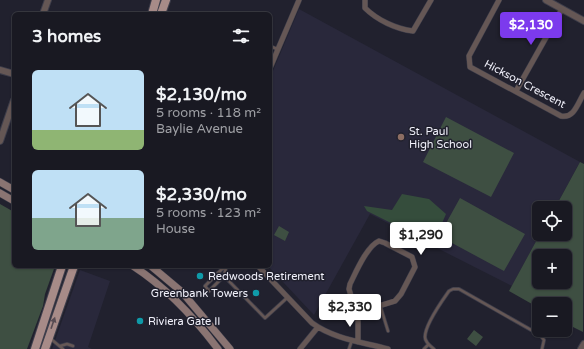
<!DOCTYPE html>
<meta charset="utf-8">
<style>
body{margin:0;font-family:"Varela Round",sans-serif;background:#22222a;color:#f1f3f6;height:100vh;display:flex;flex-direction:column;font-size:15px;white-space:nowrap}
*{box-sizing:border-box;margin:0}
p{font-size:13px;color:#9fa0a5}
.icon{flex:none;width:22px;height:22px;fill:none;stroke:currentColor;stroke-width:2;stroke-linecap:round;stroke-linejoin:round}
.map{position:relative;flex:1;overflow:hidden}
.side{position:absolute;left:12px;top:12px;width:260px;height:256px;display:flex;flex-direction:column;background:#191922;border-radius:6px;box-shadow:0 1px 3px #0004,0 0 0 1px #373840}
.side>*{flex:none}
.tools{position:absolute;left:532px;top:201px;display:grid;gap:8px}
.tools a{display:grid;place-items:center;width:40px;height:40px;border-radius:6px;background:#191922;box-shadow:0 1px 3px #0004,0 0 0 1px #373840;font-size:20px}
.price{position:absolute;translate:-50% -34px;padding:0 9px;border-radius:4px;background:#fff;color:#222;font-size:13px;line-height:26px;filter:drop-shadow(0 1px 2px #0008)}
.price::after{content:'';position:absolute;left:50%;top:24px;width:12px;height:9px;margin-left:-6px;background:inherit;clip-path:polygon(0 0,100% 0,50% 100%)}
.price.active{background:#7c3aed;color:#fff}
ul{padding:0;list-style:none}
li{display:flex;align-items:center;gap:12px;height:100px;padding:0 20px}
li span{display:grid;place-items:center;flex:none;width:112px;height:80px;border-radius:6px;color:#555}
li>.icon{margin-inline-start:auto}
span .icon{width:48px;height:48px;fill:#fffc;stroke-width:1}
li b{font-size:17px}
h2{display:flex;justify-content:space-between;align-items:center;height:48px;padding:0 20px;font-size:17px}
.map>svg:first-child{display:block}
.built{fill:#29283b}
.green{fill:#3e4f42;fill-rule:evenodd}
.forest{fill:#354d3c}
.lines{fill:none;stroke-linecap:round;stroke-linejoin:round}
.service-casing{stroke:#3e3e4b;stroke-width:4}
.minor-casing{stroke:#3e3e4b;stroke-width:6}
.tertiary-casing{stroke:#3e3e4b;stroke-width:8}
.secondary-casing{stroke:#3e3e4b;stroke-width:8}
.primary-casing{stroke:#3e3e4b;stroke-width:10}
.service{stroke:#655755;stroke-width:2.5}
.minor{stroke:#655755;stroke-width:5}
.tertiary{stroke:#655755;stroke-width:6}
.secondary{stroke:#8a7472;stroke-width:7}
.primary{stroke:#a78b88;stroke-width:8}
.oneway{fill:#574b52}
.education-dot{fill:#8d6e63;stroke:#21212e;stroke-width:1.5}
.culture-dot{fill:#0f9aa8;stroke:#21212e;stroke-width:1.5}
.labels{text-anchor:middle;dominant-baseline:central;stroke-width:3;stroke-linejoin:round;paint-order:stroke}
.street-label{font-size:11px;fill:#f1f1fb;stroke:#21212e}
.poi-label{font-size:11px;fill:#f1f1fb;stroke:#21212e;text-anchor:start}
</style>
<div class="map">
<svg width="584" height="349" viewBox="0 0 584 349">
<rect width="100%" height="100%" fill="#21212e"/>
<path class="built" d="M299,9L580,162L555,208H539V234H540L512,286L370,214L314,315L268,266H270V78Z
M80,270L110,281L88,347L92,349H52Z"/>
<path class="green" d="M446,117L514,153L491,197L423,162Z
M580,162L584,164L583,332L565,323V304H539V308L509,291L540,234H565V208H555ZM539,256H565V282H539Z
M460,198L525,234L504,271L439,236Z
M0,204L14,212V266H55L45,294L43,306L27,349H0Z
M279,226L289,232L285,241L274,235Z
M474,330L483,337L476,346L467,339Z"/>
<path class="forest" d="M402,194L429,199L446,214L433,244L367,211L364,206L392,210Z"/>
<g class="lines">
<g class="service-casing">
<path id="service" d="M270,46L277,49
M226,268L224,276L209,291L205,286L221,270L228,266
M224,276L265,318L288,297
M380,305L388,331
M326,312L353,304
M51,339L63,349
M60,346L67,344L73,346
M349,349L352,340
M424,349L428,345
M434,349C430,346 425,342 425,337C425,324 442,301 449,291L453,289H459L540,335L544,340L542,349"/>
</g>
<g class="minor-casing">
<path id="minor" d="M365,0V8C377,20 396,29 413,31L431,0
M499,0L469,56L470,67L561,116C574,119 578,103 584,93
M270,68L299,0
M516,91L562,9
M379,241L385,243L412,257L415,267L401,294L395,301L356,313L349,289L350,284C356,272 367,246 379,241Z
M258,266L312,323C334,339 362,342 388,349
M356,313L358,321V342
M300,349L318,327"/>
</g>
<g class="tertiary-casing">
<path id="tertiary" d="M546,0L584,21
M43,14L48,0
M0,70L14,74
M0,141L14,100
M581,349L584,344"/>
</g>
<g class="secondary-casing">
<path id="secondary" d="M0,182L14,190
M0,193L14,201
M133,266C167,288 194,317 218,349
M151,266L182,292L230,349"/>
</g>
<g class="primary-casing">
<path id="primary" d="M152,14L156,0
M161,14L166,0
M35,349L62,266
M45,349L74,266"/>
</g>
<use href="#service" class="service"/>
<use href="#minor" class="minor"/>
<use href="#tertiary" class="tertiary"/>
<use href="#secondary" class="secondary"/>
<use href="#primary" class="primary"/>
</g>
<defs><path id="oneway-solid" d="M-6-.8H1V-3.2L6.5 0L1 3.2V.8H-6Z"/></defs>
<use class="oneway" href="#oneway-solid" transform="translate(53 323) rotate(-71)"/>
<circle class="education-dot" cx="401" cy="137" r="4"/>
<g class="culture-dot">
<circle cx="200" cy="276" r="4"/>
<circle cx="256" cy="293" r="4"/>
<circle cx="140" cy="321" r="4"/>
</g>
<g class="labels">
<g class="street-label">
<text transform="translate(525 84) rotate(28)">Hickson Crescent</text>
</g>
<g class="poi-label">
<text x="409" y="131">St. Paul<tspan x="409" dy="13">High School</tspan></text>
<text x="208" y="276">Redwoods Retirement</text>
<text x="248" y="293" text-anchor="end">Greenbank Towers</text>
<text x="148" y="321">Riviera Gate II</text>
</g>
</g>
</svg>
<div class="tools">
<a><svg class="icon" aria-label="locate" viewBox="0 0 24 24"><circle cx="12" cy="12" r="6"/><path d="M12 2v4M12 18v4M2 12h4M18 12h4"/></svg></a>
<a>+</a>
<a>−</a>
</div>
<b class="price active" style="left:531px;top:46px">$2,130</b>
<b class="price" style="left:421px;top:256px">$1,290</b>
<b class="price" style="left:350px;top:328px">$2,330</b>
<section class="side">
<h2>3 homes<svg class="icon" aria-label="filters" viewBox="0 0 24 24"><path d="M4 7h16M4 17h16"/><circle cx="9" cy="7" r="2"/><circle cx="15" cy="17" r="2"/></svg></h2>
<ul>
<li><span style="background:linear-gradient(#bfe0f5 75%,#8fb573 0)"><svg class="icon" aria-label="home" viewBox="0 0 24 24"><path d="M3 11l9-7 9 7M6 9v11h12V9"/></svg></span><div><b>$2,130/mo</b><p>5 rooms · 118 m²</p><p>Baylie Avenue</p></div></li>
<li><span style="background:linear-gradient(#bfe0f5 60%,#7fa58c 0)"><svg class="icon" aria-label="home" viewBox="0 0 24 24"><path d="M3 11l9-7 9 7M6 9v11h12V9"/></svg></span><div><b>$2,330/mo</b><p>5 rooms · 123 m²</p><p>House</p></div></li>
</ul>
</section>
</div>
